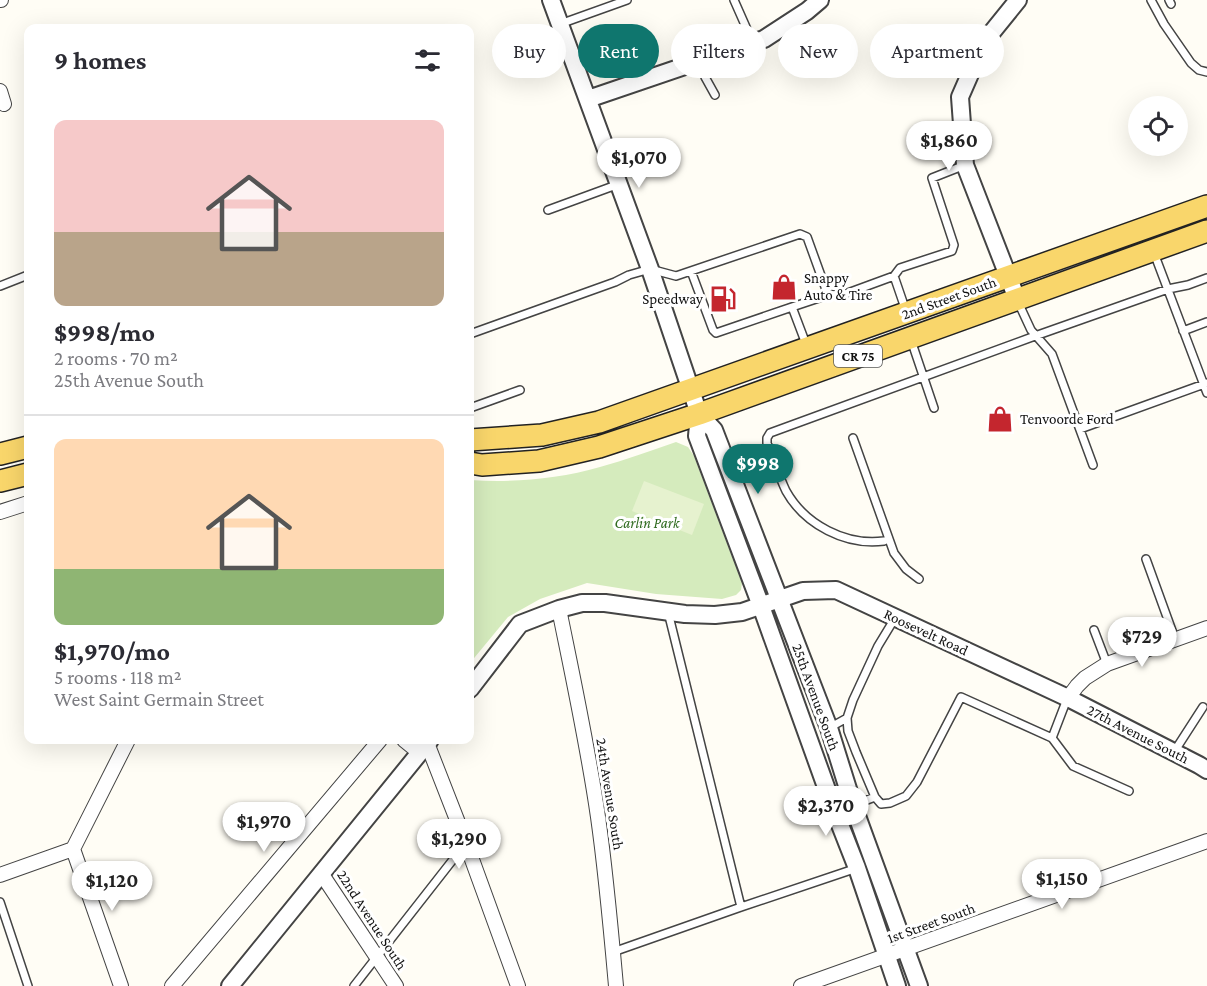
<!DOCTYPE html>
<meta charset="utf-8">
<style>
body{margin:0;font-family:"Crimson Pro",serif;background:#f2f2f3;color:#2b2b33;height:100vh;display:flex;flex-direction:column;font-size:22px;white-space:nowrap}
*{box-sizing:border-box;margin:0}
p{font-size:20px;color:#7c7c81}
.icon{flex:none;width:33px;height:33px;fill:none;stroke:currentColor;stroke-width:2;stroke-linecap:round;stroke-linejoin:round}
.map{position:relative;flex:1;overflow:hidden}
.side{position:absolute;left:24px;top:24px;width:450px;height:720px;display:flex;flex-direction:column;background:#fff;border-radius:12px;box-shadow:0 6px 24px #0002}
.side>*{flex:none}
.guide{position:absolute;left:492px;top:24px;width:570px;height:54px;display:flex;gap:12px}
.buttons{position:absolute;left:1128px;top:96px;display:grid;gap:12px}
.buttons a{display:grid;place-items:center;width:60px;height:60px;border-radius:50%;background:#fff;box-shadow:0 6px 24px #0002;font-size:30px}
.price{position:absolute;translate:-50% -51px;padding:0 14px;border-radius:21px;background:#fff;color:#222;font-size:20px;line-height:39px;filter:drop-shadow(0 2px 3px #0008)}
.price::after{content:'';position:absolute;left:50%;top:36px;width:18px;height:14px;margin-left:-9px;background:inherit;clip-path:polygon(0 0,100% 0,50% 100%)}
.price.active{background:#0f766e;color:#fff}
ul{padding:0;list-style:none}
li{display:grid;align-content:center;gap:12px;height:318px;padding:0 30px}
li+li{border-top:2px solid #e1e1e2}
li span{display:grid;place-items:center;height:186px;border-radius:12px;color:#555}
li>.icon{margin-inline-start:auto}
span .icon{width:108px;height:108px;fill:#fffc;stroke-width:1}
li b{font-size:26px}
h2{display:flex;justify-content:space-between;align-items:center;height:72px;padding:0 30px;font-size:26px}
.pill{padding:0 21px;border-radius:27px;background:#fff;box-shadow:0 6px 24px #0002;font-size:21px;line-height:54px}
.pill.active{background:#0f766e;color:#fff}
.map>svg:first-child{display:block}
.green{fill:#d5ebbd}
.pitch{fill:#e6f2cf}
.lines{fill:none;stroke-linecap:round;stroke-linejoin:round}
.service-casing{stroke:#444;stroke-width:10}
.minor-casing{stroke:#444;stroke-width:16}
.tertiary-casing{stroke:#444;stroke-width:20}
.primary-casing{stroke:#222;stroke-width:24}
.service{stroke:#fff;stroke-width:7}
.minor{stroke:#fff;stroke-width:14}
.tertiary{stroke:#fff;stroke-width:16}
.primary{stroke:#f9d66b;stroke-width:21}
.labels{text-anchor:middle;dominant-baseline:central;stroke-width:6;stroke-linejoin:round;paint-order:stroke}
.shield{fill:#fff;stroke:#585858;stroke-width:1.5}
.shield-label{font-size:14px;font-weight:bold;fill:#111}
.poi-label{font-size:15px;fill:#111;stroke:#fff;text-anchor:start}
.street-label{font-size:15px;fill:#111;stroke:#fff}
.park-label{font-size:15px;font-style:italic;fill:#2f6b1f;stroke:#fff}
</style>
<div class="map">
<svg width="1207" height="986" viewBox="0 0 1207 986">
<rect width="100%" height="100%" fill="#fffdf5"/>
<path class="green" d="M676,442L688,447L694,456L742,583L741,590L736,595L722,599L656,594L587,583L540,599L508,617L470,663V480C513,483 558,479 600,467C625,460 650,451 676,442Z"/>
<path class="pitch" d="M644,481L704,504L692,535L632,511Z"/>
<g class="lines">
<g class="service-casing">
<path id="service" d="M734,0L753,43
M1151,0L1164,24L1191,63L1199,70L1207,72
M1169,0L1171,4
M560,24L627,0
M700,62L705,77L715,95
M548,210L619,184
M1154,253L1207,393
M691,271L713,330L716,333L792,307
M0,286L28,275
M1018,302L1031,330L1052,354L1093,465
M906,311L894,276L900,268L952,251L954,245L932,178L965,165
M1183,331L1207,322
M470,334L615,282L629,275L650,269L676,276L800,234L807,237L828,295
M911,340L934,408
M806,344L792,307L828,295L845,294L894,276
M470,408L520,390
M1080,429L1207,383
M853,438L894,553L906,569L919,579
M884,541C846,546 805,525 786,491C779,476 773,459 767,443V438L770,433L1035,336L1168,289L1188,285L1207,278
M1146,559L1175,639
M668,612L741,907
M895,618L878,646L853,700L847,718L848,731L856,752L875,797L881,804L890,803L906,796L917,782L961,697L1052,738L1067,699
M1094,630L1107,664
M829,728L847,718
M1052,738L1073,766L1129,791
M1174,752L1203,707
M835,812L875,797
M0,902L28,986
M613,952L741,907L857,868
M354,986L466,843"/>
</g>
<g class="minor-casing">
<path id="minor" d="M0,0H1
M0,91L4,104
M0,512L28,503
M559,609C573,678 588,747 598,817C606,873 611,930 616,986
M1068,698L1077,686L1085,678L1107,664L1207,628
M404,740L420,753
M427,743L466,843L518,986
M73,849L121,986
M73,849L128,740
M321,873L396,986
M0,875L73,849
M172,986L380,740
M801,986L1207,841"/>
</g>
<g class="tertiary-casing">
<path id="tertiary" d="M551,0L650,269L699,414L714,430L829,728L853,805L919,986
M588,99L764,39L807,11L820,0
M1017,299L965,165L960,97L984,42L1018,0
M699,414L697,436L761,606L835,812L857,868L897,986
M470,689L520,624L559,609L582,603H605L685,614L715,615L742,612L803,591L836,590L1068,698L1199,765L1207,770
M230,986L430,740"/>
</g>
<g class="primary-casing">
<path id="primary" d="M470,440L542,435L599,422L1207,206
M0,454L28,447
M470,463L482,465L539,461L599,447L699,414L1207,231
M0,481L28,474"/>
</g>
<use href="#service" class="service"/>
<use href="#minor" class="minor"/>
<use href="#tertiary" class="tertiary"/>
<use href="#primary" class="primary"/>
</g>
<defs>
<g id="shop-bare" transform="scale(2.07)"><path d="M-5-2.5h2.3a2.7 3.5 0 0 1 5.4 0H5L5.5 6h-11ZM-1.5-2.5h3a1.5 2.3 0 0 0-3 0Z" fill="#c4262e" stroke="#fff" stroke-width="2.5" paint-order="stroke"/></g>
<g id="fuel-bare" transform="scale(2.07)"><path d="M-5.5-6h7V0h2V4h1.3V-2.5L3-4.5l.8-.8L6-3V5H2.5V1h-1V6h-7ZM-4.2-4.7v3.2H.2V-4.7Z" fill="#c4262e" stroke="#fff" stroke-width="2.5" paint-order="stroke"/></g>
</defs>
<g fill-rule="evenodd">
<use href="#shop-bare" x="784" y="287"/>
<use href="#fuel-bare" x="723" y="299"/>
<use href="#shop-bare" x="1000" y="419"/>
</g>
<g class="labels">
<rect class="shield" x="834" y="345" width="48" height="22" rx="4.5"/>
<g class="shield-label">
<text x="858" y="356">CR 75</text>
</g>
<g class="poi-label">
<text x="804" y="278">Snappy<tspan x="804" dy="17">Auto &amp; Tire</tspan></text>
<text x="703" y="299" text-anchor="end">Speedway</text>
<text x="1020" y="419">Tenvoorde Ford</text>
</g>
<g class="street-label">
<text transform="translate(949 298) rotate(-20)">2nd Street South</text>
<text transform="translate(926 632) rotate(25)">Roosevelt Road</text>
<text transform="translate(816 697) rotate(70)">25th Avenue South</text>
<text transform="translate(1138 734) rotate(27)">27th Avenue South</text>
<text transform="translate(610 794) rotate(81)">24th Avenue South</text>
<text transform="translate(372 920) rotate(57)">22nd Avenue South</text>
<text transform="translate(931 923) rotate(-20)">1st Street South</text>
</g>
<g class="park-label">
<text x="647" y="523">Carlin Park</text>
</g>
</g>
</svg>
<div class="buttons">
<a><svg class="icon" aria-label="locate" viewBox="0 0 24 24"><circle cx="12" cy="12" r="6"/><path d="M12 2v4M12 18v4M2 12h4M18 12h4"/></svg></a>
</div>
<b class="price" style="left:949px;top:172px">$1,860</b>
<b class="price" style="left:639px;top:189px">$1,070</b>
<b class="price active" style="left:758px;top:495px">$998</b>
<b class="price" style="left:1142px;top:668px">$729</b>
<b class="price" style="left:826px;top:837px">$2,370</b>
<b class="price" style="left:264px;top:853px">$1,970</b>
<b class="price" style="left:459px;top:870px">$1,290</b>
<b class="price" style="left:1062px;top:910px">$1,150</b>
<b class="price" style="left:112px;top:912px">$1,120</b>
<div class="guide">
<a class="pill">Buy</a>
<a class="pill active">Rent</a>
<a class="pill">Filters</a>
<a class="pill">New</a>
<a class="pill">Apartment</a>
</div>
<section class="side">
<h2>9 homes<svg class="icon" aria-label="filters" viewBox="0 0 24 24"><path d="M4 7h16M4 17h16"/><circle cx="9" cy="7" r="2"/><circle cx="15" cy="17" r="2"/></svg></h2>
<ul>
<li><span style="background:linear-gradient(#f6c9c9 60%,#b9a48a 0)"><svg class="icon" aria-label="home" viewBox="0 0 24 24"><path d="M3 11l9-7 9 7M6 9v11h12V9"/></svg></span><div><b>$998/mo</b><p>2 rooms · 70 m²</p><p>25th Avenue South</p></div></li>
<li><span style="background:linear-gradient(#ffd9b3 70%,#8fb573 0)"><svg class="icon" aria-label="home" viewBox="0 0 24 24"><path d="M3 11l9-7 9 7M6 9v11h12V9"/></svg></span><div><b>$1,970/mo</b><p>5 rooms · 118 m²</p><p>West Saint Germain Street</p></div></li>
</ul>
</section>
</div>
